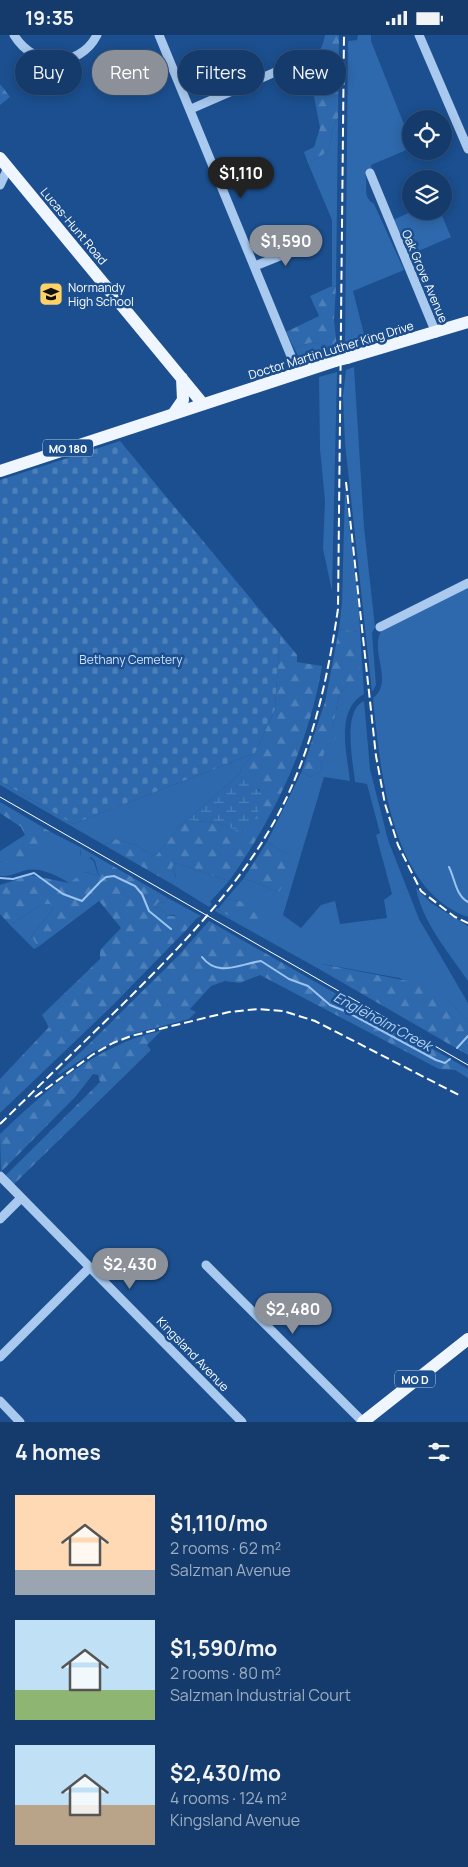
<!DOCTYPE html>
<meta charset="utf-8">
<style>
body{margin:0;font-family:Manrope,sans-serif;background:#214673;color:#f1f3f6;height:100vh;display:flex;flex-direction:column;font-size:19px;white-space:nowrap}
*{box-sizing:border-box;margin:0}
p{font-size:16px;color:#9dadc1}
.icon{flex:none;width:28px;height:28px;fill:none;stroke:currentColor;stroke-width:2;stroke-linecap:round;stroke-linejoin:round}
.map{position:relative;height:1387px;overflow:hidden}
.drawer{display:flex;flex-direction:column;background:#143b6b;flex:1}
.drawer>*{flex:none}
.hud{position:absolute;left:15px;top:15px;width:439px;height:45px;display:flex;gap:10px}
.fabs{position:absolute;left:402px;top:75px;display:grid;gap:10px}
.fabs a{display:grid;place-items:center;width:50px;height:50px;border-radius:50%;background:#143b6b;box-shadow:0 2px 12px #0003,0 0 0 1px #33557e;font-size:25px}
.price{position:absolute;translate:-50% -42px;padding:0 11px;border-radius:18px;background:#8c9099;color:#fff;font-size:16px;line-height:32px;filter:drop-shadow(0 1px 2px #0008)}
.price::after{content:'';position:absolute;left:50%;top:30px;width:15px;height:11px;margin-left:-8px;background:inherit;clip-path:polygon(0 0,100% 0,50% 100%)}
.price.active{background:#222;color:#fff}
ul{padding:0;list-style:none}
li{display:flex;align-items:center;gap:15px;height:125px;padding:0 15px}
li span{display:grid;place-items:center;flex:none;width:140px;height:100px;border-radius:0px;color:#555}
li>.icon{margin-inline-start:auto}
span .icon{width:60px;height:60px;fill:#fffc;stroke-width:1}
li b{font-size:21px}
h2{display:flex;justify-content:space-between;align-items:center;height:60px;padding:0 15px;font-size:21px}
.pill{padding:0 18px;border-radius:22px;background:#143b6b;box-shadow:0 2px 12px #0003,0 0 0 1px #33557e;font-size:18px;line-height:45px}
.pill.active{background:#8c9099;color:#fff}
.status{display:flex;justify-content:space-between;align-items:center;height:35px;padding:0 25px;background:#143b6b;direction:ltr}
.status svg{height:14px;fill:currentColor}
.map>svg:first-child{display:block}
.grass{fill:#2e69ad}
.forest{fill:url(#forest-firs)}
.wetland{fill:url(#wetland-marsh)}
.cemetery{fill:url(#cemetery-stones)}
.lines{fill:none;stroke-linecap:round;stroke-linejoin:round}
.stream{stroke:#9cc4f0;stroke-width:2}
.minor{stroke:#a9c9ee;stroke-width:9}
.major{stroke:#f0f6ff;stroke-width:12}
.tram{stroke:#fff;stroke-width:1}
.rail{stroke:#fff;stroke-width:2;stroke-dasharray:9 4;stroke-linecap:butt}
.major-bridge{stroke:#f0f6ff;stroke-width:12}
.labels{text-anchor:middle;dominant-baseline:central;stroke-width:5;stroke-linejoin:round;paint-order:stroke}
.shield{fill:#1b4f8f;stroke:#bbcadd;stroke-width:1}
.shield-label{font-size:11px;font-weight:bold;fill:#fff}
.street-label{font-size:12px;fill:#fff;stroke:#1b4f8f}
.poi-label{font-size:12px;fill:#fff;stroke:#1b4f8f;text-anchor:start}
.park-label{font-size:12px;fill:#cfe3fa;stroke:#1b4f8f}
.water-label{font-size:14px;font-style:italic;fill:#b5d3f5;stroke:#1b4f8f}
</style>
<div class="status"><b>19:35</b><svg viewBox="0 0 49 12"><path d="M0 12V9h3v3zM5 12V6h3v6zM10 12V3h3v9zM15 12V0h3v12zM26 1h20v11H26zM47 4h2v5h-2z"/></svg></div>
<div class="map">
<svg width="468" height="1387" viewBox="0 0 468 1387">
<defs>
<pattern id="forest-firs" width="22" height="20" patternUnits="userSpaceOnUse" patternTransform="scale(1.25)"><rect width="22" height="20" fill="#2e69ad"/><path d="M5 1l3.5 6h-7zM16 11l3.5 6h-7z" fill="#4d80b9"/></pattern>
<pattern id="wetland-marsh" width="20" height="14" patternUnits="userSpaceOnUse" patternTransform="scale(1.25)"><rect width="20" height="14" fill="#2e69ad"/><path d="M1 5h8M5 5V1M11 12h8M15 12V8" fill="none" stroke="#4d80b9"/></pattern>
<pattern id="cemetery-stones" width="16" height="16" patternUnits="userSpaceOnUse" patternTransform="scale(1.25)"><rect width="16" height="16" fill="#2e69ad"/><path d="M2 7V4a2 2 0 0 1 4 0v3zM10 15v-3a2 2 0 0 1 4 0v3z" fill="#4d80b9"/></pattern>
</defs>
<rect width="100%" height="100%" fill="#1b4f8f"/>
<path class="grass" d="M358,0H371V6L411,107V113L371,130L372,135L365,139C369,151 361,161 374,169L404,235L353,256L365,303L345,309L348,6L357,5Z
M338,83L336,252L332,251V185L308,128C343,112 323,106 338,83Z
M413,176H440L451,202L407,221L393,185Z
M313,307L337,313L338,315L301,326L294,313Z
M354,332L364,492L375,592L372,598L376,650L372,657L345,408L343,361L346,335Z
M337,337L332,556L323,514L325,466L320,414L319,342Z
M345,454L358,563L364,659C335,675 347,719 350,746L324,742L283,880L301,893L321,870L335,866L340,889L387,883L384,865L392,859L376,800L380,798L367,749L355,747C353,727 342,676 364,666L370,734L388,805L419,884L468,968V987L448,965L399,943L323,929L319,934L215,876L217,873L221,876L240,866L226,864L244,843L279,857L286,819L267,807L302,736L310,742L321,737L324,717L339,699L333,690L339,661L347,650L358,597L339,594L342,568Z
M468,552V882C390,855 380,732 373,663C395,646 368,615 382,595Z
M255,718L241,733L240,739L179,792L155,822L136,810L115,804L104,810L0,750V746L73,789Z
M51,797L80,812V820C98,825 92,825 99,841L85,837L69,848C59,841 40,832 27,835C18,837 10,842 0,841V826L4,827Z
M176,828L229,846L210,867L212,869L209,872L172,849L176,842L172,832Z
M416,853L431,868L468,891V946C449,918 422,887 416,853Z
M168,863L201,881L196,884L190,891L191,885H184L174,880L168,881L160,873L154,872L159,867L165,868Z
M42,869H50L53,875L31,901L38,912L34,914L10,890Z
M333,957L356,971L353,976L334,962Z
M86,1012L92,1017L59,1040L58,1038Z"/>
<path class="forest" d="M325,0H339L338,83C323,106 343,112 308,128L304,117L314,112L320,93L314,61L298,43L293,34C310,25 322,20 325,0Z
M0,49L10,62L0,70Z
M332,251L336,252L334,285L337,313L313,307L294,313L286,297L319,281L310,261Z
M339,594L358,597L361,649L347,650L339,661L333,690L339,693V699L324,718L321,737L310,742L302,736L325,667Z
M280,599L297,620V627L322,631C309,709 275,781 229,846L176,828L172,832L176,843L172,849L104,810L115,804L136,810L155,822L179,792L187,785L217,788L243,797L260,755L247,749L240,739L241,733L255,718L275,674Z
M0,767L51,797L43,803L44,808C35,819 15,831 0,826V816L25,800L21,792L0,778Z
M267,807L286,819L291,827L288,840L279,857L244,843Z
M80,812L168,863L165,868L159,867L154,872L160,873L168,881H180L184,885L188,883L191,885L190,891L113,970L0,1078V1044L49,992L42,980L100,924V915L121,893L99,866L38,912L31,901L53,875L50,869H42L10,890L0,879V850L30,840L69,848L84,837L99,841L95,826L91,822L85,826L81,824Z
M226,864L240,866L262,878L251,894L218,874Z
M209,886L333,957L334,962L352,976L356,971L399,995L397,1000L427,1016L431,1013L468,1034V1043L455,1035L439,1034L260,940L240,948L225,946L211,951L190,974L196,977L189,984L136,998L92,1017L86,1012L177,922Z
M322,929L423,949L448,965L468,987V1020L319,934Z
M161,996L147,1010L151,1015L13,1150L5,1141L92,1055L100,1047L98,1040L93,1039L76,1061L1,1137L0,1099C46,1055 97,1009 161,996Z"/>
<path class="wetland" d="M240,739C249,753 256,750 264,761L255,784L242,797L217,788L187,785Z"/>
<path class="cemetery" d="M120,406L280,599L275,674L255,718L73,789L0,746V445Z"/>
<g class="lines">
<path class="stream" d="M449,832C455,844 456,861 468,867
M0,843L13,844L34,838L63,859L82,866L100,847L106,842L114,841L135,851L142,859L149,876L171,894
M202,922C218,943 239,929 261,926L289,944L308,951L330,970L347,977L436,1025L445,1028L450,1024
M457,1013L468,1001"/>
<path class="minor" d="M14,0C33,32 79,35 97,0
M159,0L298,338
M419,0L468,114
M191,74L289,31
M370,138L436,298
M0,150L8,133
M255,231L307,210
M380,592L468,548
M0,1141L242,1387
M0,1184L21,1163
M206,1230L363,1387
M0,1322L90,1232
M0,1366L20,1387"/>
<path class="major" d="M0,123L203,369
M347,323L468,287
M174,378L183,365L182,343
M0,436L335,326
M363,1387L468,1304"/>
<path class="tram" d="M0,762L468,1030"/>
<path class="rail" d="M346,447L376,721L385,769L398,810L421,856L455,882L468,888
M35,1062L92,1020L113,1008L131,1001L229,977L258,974L283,976L315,986L459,1060
M0,1089C41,1049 81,1010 122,970C178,914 235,857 274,787C311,721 327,648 338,574L344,0"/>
<path class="major-bridge" d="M335,326L347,323"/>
</g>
<defs>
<g id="school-square" transform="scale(1.25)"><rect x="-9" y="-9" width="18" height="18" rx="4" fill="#ffd166" stroke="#1b4f8f"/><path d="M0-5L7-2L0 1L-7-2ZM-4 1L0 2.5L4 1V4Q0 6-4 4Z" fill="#111"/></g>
</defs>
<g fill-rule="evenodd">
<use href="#school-square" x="51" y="259"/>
</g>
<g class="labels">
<g class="shield">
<rect x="43" y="404.5" width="50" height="17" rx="4"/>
<rect x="395" y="1335.5" width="40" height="17" rx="4"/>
</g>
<g class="shield-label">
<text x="68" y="413">MO 180</text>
<text x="415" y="1344">MO D</text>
</g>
<g class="street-label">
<text transform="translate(74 191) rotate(50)">Lucas-Hunt Road</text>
<text transform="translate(425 241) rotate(67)">Oak Grove Avenue</text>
<text transform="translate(331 315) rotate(-17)">Doctor Martin Luther King Drive</text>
<text transform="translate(193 1319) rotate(46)">Kingsland Avenue</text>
</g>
<g class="poi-label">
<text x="68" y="252">Normandy<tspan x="68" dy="14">High School</tspan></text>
</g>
<g class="park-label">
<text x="131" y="624">Bethany Cemetery</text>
</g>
<g class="water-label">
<text transform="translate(383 986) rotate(28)">Engleholm Creek</text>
</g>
</g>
</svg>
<div class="fabs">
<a><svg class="icon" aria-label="locate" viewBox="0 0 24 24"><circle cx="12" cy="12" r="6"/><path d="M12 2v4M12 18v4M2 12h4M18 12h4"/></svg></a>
<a><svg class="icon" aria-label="layers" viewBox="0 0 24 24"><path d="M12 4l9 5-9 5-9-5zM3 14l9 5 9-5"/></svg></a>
</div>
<b class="price active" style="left:241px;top:164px">$1,110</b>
<b class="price" style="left:286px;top:232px">$1,590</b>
<b class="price" style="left:130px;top:1255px">$2,430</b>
<b class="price" style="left:293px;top:1300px">$2,480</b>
<div class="hud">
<a class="pill">Buy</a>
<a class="pill active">Rent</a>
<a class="pill">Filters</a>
<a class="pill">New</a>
</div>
</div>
<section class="drawer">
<h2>4 homes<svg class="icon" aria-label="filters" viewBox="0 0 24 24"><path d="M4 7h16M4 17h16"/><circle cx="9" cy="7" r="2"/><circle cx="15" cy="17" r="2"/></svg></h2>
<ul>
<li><span style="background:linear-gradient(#ffd9b3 75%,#9aa5b1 0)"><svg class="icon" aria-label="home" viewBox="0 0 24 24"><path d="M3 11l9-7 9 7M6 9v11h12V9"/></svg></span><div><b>$1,110/mo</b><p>2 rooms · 62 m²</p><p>Salzman Avenue</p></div></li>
<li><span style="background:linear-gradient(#bfe0f5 70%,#8fb573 0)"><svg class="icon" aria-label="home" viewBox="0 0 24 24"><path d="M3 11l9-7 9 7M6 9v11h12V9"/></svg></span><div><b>$1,590/mo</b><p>2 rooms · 80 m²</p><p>Salzman Industrial Court</p></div></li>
<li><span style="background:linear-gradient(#bfe0f5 60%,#b9a48a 0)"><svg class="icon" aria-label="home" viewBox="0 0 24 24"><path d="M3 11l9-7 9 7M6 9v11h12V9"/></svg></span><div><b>$2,430/mo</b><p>4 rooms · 124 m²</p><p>Kingsland Avenue</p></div></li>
</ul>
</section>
